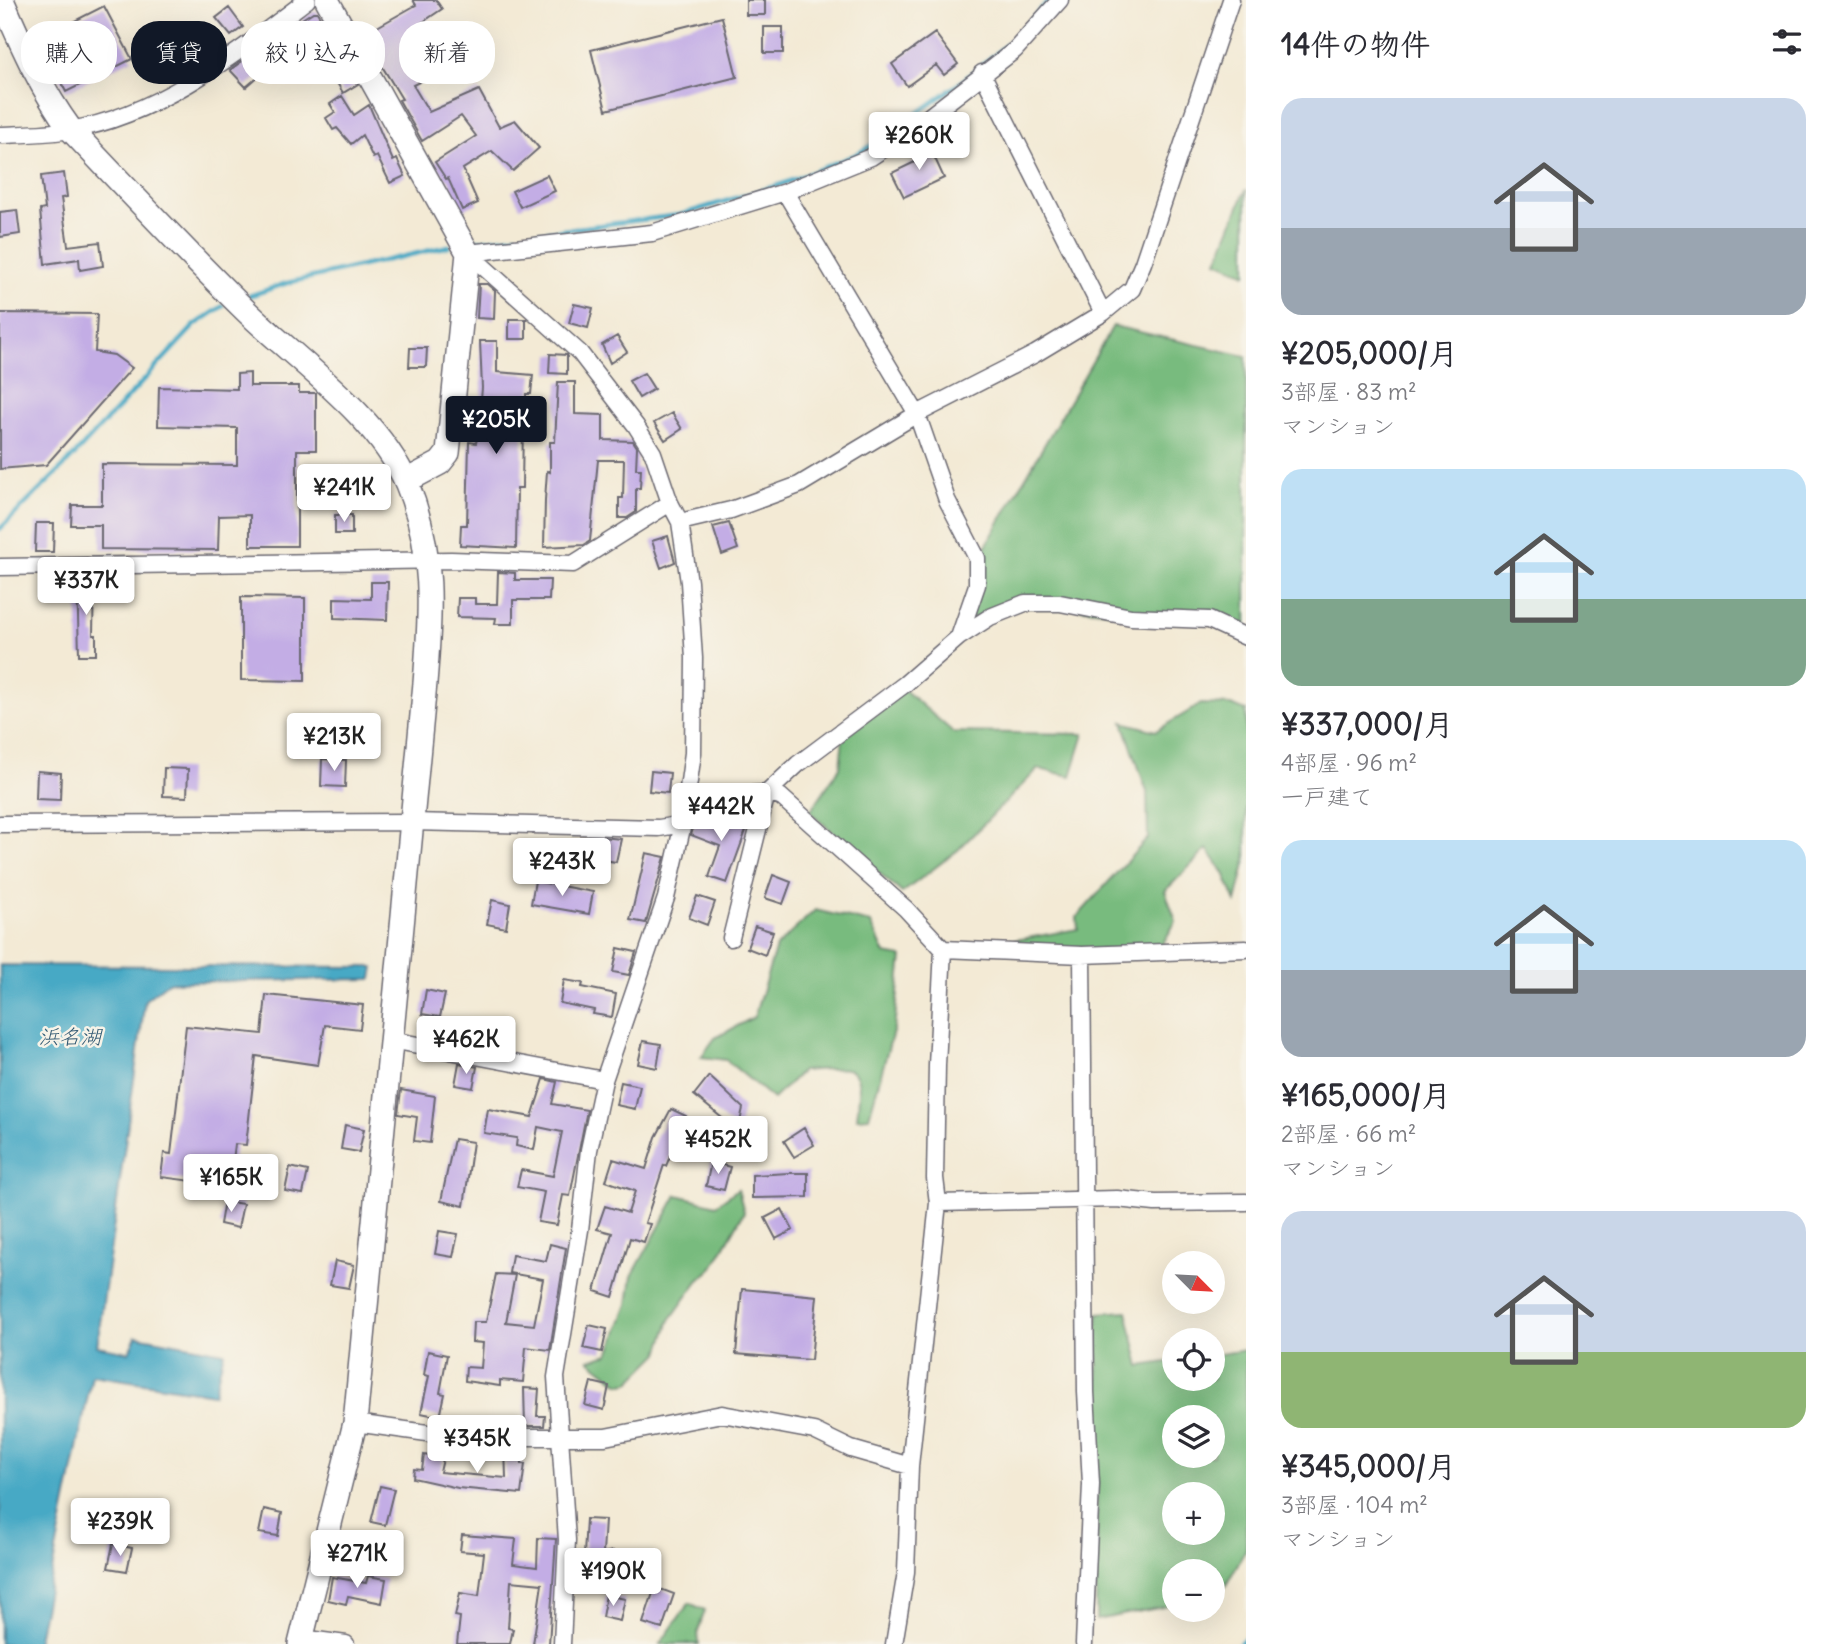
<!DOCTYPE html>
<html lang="ja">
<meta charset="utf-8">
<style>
body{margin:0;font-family:Delius,"Klee One",sans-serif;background:#f2f2f3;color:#2b2b33;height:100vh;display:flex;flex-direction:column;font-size:26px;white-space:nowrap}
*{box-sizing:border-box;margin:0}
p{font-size:23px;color:#7c7c81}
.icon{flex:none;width:38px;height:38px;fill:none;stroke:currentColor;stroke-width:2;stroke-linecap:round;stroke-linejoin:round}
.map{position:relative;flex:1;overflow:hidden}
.side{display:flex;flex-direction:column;background:#fff;width:595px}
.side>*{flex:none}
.banner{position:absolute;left:21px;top:21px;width:665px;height:63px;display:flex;gap:14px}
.needle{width:46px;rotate:114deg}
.fabs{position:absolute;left:1162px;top:1251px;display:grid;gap:14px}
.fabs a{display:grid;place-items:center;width:63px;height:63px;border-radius:50%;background:#fff;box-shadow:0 7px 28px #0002;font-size:35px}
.price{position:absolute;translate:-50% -60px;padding:0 16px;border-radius:7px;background:#fff;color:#222;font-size:23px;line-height:46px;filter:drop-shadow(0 2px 4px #0008)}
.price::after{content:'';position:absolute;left:50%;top:42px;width:21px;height:16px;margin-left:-10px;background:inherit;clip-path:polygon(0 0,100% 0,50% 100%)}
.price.active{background:#111827;color:#fff}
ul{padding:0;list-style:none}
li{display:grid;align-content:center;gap:14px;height:371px;padding:0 35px}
li span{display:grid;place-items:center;height:217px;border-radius:21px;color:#555}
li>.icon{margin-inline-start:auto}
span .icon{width:126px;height:126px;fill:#fffc;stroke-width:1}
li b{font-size:30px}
h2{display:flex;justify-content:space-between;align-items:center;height:84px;padding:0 35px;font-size:30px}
.pill{padding:0 24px;border-radius:28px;background:#fff;box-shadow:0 7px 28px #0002;font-size:24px;line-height:63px}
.pill.active{background:#111827;color:#fff}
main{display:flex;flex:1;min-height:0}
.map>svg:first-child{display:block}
.forest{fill:#78bb7e;stroke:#4d6e5c;stroke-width:2;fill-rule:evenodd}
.water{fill:#46a9c5;stroke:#346680;stroke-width:2}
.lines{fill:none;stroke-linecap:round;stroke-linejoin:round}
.stream{stroke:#46a9c5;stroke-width:4.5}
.building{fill:#c3ade5}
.street-casing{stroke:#6b6871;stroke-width:19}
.secondary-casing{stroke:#6b6871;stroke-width:26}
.street{stroke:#fff;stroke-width:16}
.secondary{stroke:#fff;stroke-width:23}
.labels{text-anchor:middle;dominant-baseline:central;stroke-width:5;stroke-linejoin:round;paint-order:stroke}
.water-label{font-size:21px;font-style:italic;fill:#305872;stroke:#f7f3e8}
</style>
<main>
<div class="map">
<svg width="1246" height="1644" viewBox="0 0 1246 1644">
<rect width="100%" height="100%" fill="#f7f3e8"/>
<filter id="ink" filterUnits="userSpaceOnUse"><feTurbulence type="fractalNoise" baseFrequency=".0143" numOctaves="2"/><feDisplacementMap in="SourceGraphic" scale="14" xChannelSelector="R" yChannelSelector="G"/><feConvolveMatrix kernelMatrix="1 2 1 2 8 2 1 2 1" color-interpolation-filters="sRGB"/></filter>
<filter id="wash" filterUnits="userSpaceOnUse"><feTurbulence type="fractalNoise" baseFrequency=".00686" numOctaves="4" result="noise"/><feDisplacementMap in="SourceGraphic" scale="28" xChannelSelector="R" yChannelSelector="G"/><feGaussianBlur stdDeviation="1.57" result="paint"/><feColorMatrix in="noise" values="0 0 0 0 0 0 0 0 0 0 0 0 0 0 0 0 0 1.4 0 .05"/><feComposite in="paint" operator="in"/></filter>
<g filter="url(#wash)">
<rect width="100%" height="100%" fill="#f3ead5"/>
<path class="forest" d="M1246,189V274L1217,261Z
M1113,326L1246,356V640L1228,626L1036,603L965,620L979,558Z
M901,687L953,732L1084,734L1071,776L1038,769L958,850L902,893L810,812L840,767L843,737Z
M1201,704L1231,705L1246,711V860L1236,902L1224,873L1207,849L1165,891L1176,921L1158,952L975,947L1078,929L1077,917L1148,838L1147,792L1123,722L1156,731Z
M815,910L871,923L885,954L902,957L894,1028L869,1117L857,1118C864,1058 854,1068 802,1071L773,1099L726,1060L701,1057L715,1038L754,1017L776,947Z
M738,1189L744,1212L713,1267L698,1281L670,1320L659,1353L629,1383L620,1384L589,1360L609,1354L628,1304L632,1276L677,1195L716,1205Z
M1127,1311L1140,1366L1174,1361V1379H1213V1355L1246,1350V1549L1225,1587L1213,1591V1572H1174V1605L1096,1620L1098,1313ZM1174,1418H1213V1456H1174ZM1174,1494H1213V1533H1174Z
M689,1603L705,1610L698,1631L699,1644H660Z"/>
<path class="water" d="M0,965L374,967L372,979L168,982L145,1000L97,1346L129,1352L136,1336L224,1352L214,1394L92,1375L37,1644H0Z"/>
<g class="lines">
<path class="stream" d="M1022,31L1049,0
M476,241L680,215L782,184L855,155L874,144L961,82L1016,37
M249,296L287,283L449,246
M0,529L69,461L195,325L223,306
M1239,1644L1246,1637"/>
</g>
<g id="blocks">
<path class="building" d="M413,0H436L442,9L420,24L442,58L476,38L483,51L413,85L429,112L479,90L499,127L515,120L539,148L513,171L492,151L463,169L478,203L462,210L448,178L446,179L435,162L476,136L461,116L422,141L399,100L402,99L363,35L416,5Z
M746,0H765V15H746Z
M104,6L132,59L66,92L39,39Z
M229,8L243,27L231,36L216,18Z
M313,12H317L324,24L310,33L302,19Z
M722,17L737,77L606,110L591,50Z
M764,27H783V53H764Z
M935,33L958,64L944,75L936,65L907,86L892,64Z
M154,35L177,39L173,63L150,60Z
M278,35L289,50L246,87L230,70Z
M340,53L358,84L343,93L325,62Z
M342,96L354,115L369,105L393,161L397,159L405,176L390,183L377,156L373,158L362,135L351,144L337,128L333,130L326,118L335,112L330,104Z
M928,143L944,178L904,197L892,173L917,161L912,150Z
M64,173L67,197L61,198L68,246L100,242L103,266L80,270L79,259L45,264L40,210L45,209L41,176Z
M547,175L555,191L520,207L512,191Z
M17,210L20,234L0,237V212Z
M479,284H487L495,291L494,319L477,318Z
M574,304L593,308L588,328L569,323Z
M0,313L97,314L95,352L114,355L132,368L46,465L0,469Z
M509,319H526V339H509Z
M617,336L627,352L610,363L602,345Z
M480,341H497V372L533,375L531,394H526V424H523L522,488H517L516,548L460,545L461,525H467L469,442L476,443L478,434L482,388Z
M410,348H427L426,367H409Z
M550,354L567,355V374L549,373Z
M250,373V386H299V393H316V450H297V546H250V515L219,516L218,550L101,549V525H71L72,505H102V464L237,465V428L158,426L159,387L237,389V374Z
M644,373L654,389L639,398L629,381Z
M558,382H575V414L603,415V440L633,441L637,447L636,469H641L640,488H636V512L627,518H619V498H623L624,460H598L590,541L584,545L544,547L545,500L547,471L550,472V442H555Z
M672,413L682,429L665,440L654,423Z
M335,515H352V534H335Z
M36,523H54L53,552H35Z
M729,523L738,549L722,555L713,527Z
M668,536L675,562L661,568L652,541Z
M498,572L515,573V580H550L549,600H513V624H495L496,618L457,617L458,598H475V604H497Z
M77,578H94L93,635H96V655H79Z
M371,582H388L387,620L334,618V598L371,599Z
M241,597L305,598V681L241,680Z
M322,759L346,760L345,787L321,786Z
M164,768L188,769L187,797L163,796Z
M37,771L61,773L60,800L36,799Z
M651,771L670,773L668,793L649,791Z
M698,813L730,824L732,819L748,825L727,883L709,877L720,846L691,835Z
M602,837L621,839L616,862L598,859Z
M646,853L665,857L646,923L630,920Z
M773,875L791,882L783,904L765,898Z
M535,881L593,892L589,914L531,904Z
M697,896L715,902L707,925L689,918Z
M492,900L510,904L506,928L487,924Z
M755,926L773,932L765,955L747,948Z
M618,948L636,952L629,975L613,972Z
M564,980L583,983L582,987L616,994L612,1017L593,1014L594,1010L560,1003Z
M426,990L445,994L440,1017L422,1014Z
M266,995L363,1005L360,1029L325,1025L318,1065L256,1056L246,1145L235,1144L230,1186L161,1177L164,1153L171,1154L186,1026L262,1034Z
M643,1041L661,1044L657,1068L638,1064Z
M459,1063L477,1067L473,1088L455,1085Z
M709,1076L743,1108L738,1131L694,1095Z
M544,1079L557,1082L552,1104L587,1110L570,1196L563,1195L557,1225L538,1222L544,1192L517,1187L521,1170L553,1176L562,1132L538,1127L534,1150L516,1146L517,1138L484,1133L488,1109L532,1117Z
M621,1082L640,1086L635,1109L616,1105Z
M401,1090L435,1096L430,1143L414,1141L417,1117L398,1114Z
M671,1109L686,1116L666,1166L664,1165L645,1223L650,1224L644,1242L630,1238L613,1297L595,1291L612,1233L597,1229L605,1206L628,1213L635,1191L606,1181L613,1159L646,1169L656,1137Z
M345,1125L364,1129L359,1152L341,1149Z
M804,1128L814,1145L794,1157L784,1141Z
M454,1139L473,1142L464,1206L441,1201Z
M711,1162L730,1167L724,1190L706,1186Z
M290,1167L308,1171L303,1194L285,1191Z
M789,1173H808V1197L752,1198V1175Z
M224,1201L243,1204L238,1228L220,1224Z
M782,1209L793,1230L776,1239L765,1218Z
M439,1231L458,1234L453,1257L435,1254Z
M550,1244L566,1248L550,1350L526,1347L523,1382L500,1380V1386L465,1381L466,1367L481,1368L483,1343L472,1342L473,1322H486L496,1274L515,1275L506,1322L534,1325L543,1279L509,1273L512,1255L546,1261Z
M335,1261L354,1265L349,1288L330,1285Z
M742,1289L817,1296L811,1360L736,1354Z
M589,1325L607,1329L602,1352L583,1348Z
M428,1351L447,1355L440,1393L445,1394L440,1417L421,1413L429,1376L424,1375Z
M591,1382L609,1386L604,1410L585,1405Z
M524,1388L539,1389L537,1416H545L544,1426H525Z
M505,1447H522V1464H525L521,1494L458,1488L413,1478L414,1469L422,1470L424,1455L443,1459L440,1472L506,1478Z
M380,1486L394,1489L385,1525L371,1522Z
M264,1509L282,1513L278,1536L259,1533Z
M586,1519L605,1520L603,1553L613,1551L615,1568H598L597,1578L578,1579V1556L584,1555Z
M462,1535L516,1539L513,1564L537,1567L538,1538L556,1539L549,1644H533L542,1584L511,1581L508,1628L513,1629L510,1644H457L460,1617L455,1616L460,1593L479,1596L484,1553L460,1551Z
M113,1544L132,1548L127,1571L108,1568Z
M368,1576L386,1579L382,1603L348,1596L346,1604L328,1600L332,1577L366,1583Z
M655,1587L674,1594L662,1629L643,1623Z
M606,1595L625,1599L620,1621L602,1617Z"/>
</g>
</g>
<g filter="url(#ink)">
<use href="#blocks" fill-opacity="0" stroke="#6b6871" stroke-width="2"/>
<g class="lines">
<g class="street-casing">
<path id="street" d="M982,73L1103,313
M0,135C23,134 47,134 70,130C158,116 237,53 307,0
M785,192L917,414L947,500L977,558V585L959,637
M468,253L580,353L636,426L653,453L670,503L680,522L689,582L694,658L693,753L683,824L666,898L604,1080L589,1150L580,1230L556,1377L567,1540L562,1644
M468,253L652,233L785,192L871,157L909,132L1015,50L1060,0
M680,522L731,510L799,485L917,414L1035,354L1103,313L1132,289L1143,263L1231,0
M0,567L451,560L573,564L670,503
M687,800L767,793L780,796L906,909L943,949
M0,824L411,822L659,828L683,824
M731,938L767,793L798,764L905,684L959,637L990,617L1025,603H1060L1131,617L1209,620L1246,637
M1082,955L1086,1392L1091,1484L1084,1644
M391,1040L604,1080
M938,1203L1117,1199L1155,1203L1246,1202
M355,1423L456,1437H605L722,1414L814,1431L851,1449L910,1466
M301,1638L346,1644
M894,1644L906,1572L910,1466L938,1203L935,1178L937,1065L943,949L1082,955L1246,949"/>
</g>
<g class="secondary-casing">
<path id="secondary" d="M2,0C22,46 41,89 71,130C127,189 183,249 241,306C294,359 377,414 407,484C435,552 431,612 425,683L355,1423L300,1644
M327,0L468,253L448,453L440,463L406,481"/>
</g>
<use href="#street" class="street"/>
<use href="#secondary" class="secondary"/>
</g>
</g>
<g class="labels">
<g class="water-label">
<text x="70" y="1036">浜名湖</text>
</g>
</g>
</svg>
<div class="fabs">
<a><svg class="needle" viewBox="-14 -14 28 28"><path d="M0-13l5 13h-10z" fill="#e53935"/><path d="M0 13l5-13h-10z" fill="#7c7c81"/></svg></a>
<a><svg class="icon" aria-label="locate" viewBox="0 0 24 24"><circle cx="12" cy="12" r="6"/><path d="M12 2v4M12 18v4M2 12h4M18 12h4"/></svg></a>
<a><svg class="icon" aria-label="layers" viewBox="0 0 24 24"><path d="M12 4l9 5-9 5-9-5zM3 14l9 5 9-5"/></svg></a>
<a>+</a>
<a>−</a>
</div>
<b class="price" style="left:919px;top:172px">¥260K</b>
<b class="price active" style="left:496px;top:456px">¥205K</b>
<b class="price" style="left:344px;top:524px">¥241K</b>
<b class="price" style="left:86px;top:617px">¥337K</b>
<b class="price" style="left:334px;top:773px">¥213K</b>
<b class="price" style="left:721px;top:843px">¥442K</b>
<b class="price" style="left:562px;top:898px">¥243K</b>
<b class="price" style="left:466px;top:1076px">¥462K</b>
<b class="price" style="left:718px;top:1176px">¥452K</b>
<b class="price" style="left:231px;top:1214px">¥165K</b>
<b class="price" style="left:477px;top:1475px">¥345K</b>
<b class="price" style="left:120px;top:1558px">¥239K</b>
<b class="price" style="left:357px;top:1590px">¥271K</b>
<b class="price" style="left:613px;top:1608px">¥190K</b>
<div class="banner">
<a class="pill">購入</a>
<a class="pill active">賃貸</a>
<a class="pill">絞り込み</a>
<a class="pill">新着</a>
</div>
</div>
<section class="side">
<h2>14件の物件<svg class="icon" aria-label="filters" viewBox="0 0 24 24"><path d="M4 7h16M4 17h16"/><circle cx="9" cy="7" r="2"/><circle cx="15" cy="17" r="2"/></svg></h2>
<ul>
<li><span style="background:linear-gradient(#c9d6e8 60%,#9aa5b1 0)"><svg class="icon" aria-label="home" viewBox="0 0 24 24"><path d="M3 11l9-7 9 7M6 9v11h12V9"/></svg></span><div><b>¥205,000/月</b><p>3部屋 · 83 m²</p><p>マンション</p></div></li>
<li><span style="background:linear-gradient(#bfe0f5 60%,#7fa58c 0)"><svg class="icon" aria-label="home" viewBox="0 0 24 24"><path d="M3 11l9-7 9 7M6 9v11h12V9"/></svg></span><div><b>¥337,000/月</b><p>4部屋 · 96 m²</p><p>一戸建て</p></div></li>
<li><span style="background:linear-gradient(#bfe0f5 60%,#9aa5b1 0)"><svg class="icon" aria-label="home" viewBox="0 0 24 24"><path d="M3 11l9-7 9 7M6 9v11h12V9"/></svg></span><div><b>¥165,000/月</b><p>2部屋 · 66 m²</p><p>マンション</p></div></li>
<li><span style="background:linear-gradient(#c9d6e8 65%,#8fb573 0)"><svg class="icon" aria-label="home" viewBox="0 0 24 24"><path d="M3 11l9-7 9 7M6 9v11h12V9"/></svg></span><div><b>¥345,000/月</b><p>3部屋 · 104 m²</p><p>マンション</p></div></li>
</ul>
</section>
</main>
